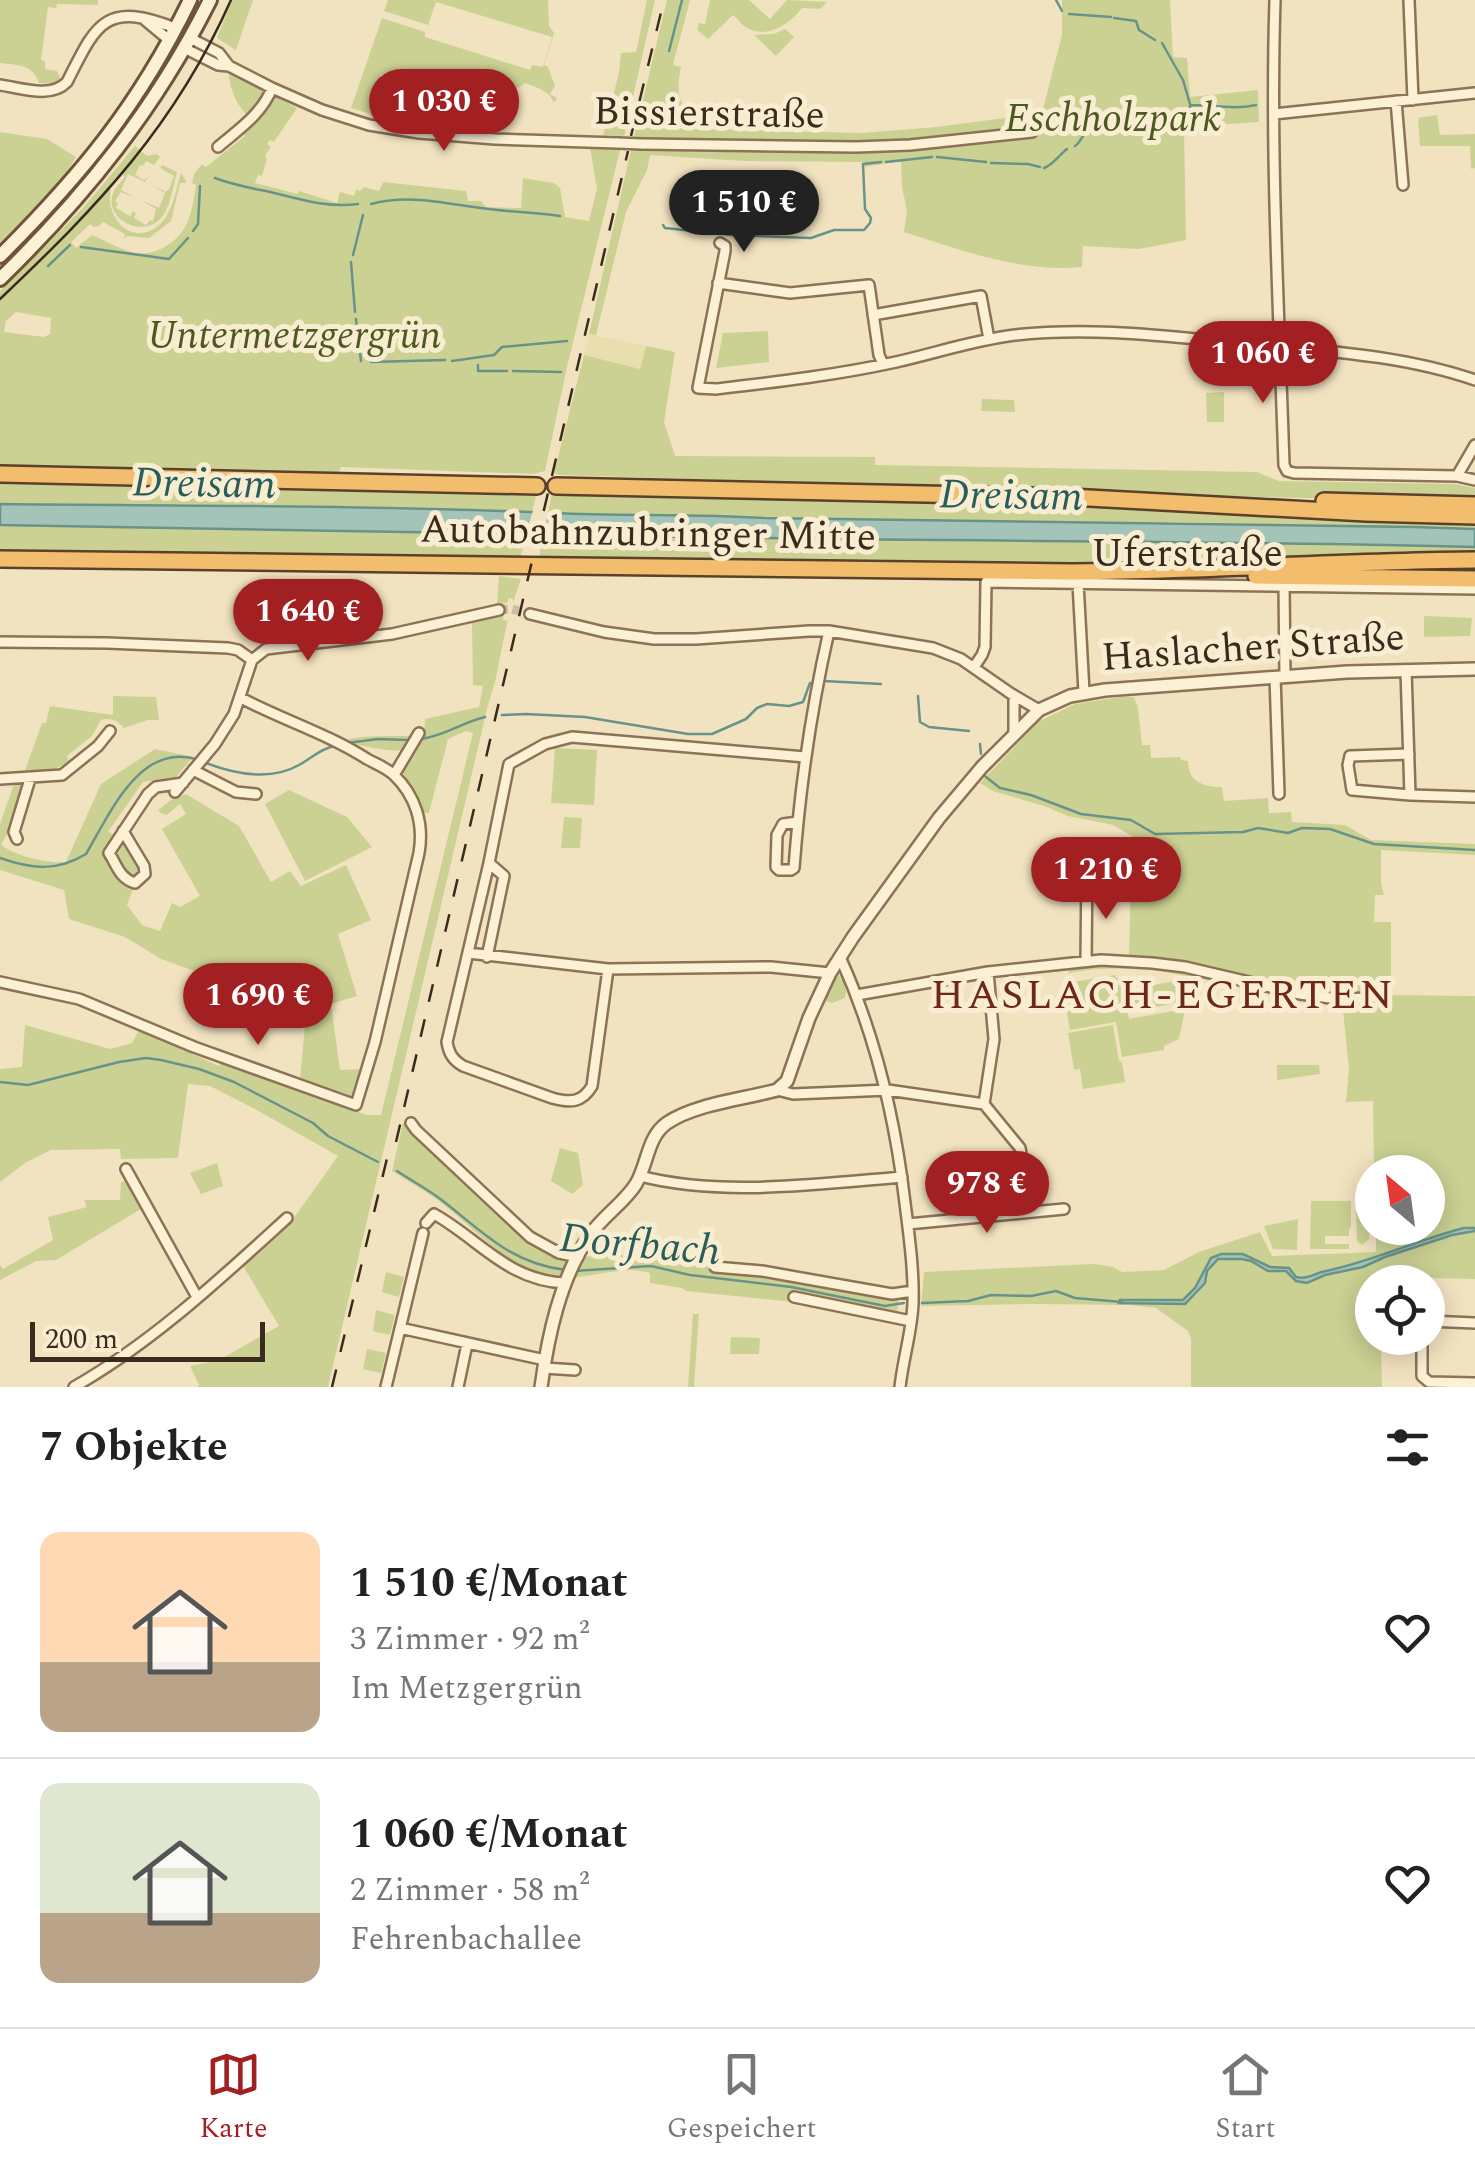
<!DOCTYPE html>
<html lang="de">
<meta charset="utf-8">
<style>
body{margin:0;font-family:Spectral,serif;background:#f6f6f6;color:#222;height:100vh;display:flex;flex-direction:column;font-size:38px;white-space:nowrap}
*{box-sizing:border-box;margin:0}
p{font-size:32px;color:#767676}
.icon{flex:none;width:55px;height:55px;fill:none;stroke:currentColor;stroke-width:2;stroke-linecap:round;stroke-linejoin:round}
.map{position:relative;height:1387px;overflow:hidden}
.panel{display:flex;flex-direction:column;background:#fff;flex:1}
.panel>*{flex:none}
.needle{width:65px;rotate:331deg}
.controls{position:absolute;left:1355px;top:1155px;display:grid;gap:20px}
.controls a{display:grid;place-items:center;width:90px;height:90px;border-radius:50%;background:#fff;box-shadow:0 5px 25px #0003;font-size:50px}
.scale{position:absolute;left:30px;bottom:25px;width:235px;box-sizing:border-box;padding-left:10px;border:5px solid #3c2b1c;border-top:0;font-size:28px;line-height:35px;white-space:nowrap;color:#3c2b1c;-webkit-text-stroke:8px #f9edd1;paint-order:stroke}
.price{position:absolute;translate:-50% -85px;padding:0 22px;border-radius:35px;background:#a32022;color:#fff;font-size:32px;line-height:65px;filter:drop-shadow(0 2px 5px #0008)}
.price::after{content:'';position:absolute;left:50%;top:60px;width:30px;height:22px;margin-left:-15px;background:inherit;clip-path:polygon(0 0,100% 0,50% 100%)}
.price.on{background:#222;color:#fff}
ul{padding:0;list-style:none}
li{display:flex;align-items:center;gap:30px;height:250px;padding:0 40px}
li+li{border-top:2px solid #e0e0e0}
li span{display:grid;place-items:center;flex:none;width:280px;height:200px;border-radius:20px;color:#555}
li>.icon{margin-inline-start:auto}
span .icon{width:120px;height:120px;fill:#fffc;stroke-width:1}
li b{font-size:42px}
h2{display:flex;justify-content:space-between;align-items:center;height:120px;padding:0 40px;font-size:42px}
.tabs{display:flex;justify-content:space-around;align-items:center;height:140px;border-top:2px solid #e0e0e0;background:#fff;font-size:28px;color:#767676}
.tabs a{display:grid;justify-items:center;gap:5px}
.tabs .on{color:#a32022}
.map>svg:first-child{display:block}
.farmland{fill:#e9dead}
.green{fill:#cbd193;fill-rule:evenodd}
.water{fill:#a4c4ba;stroke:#699388;stroke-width:2.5}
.pier{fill:#f2e3c0}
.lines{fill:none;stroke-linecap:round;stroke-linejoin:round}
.stream{stroke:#699388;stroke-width:2.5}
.minor-tunnel{stroke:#cebe9f;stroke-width:9;stroke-dasharray:9 4.5;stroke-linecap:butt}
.minor-casing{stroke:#8d7356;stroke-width:14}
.tertiary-casing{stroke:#8d7356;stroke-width:16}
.secondary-casing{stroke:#6f5439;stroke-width:18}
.trunk-casing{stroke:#5b412b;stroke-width:20}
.minor{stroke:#fcf0d5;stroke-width:9}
.tertiary{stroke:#fcf0d5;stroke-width:11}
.secondary{stroke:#fcf0d5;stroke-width:12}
.trunk{stroke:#f2be6e;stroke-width:15}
.tram{stroke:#3c2b1c;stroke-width:2.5}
.rail{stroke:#3c2b1c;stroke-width:2.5;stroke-dasharray:18 18;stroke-linecap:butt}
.minor-bridge-casing{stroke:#8d7356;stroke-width:14;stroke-linecap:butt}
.minor-bridge{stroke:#fcf0d5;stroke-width:9}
.labels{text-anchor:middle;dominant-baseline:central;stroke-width:10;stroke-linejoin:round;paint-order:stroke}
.street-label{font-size:40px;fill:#3c2b1c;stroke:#f9edd1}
.park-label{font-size:40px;font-style:italic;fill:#4c5a21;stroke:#f9edd1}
.water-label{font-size:42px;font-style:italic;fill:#2a5d59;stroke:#f9edd1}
.neighbourhood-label{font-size:42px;letter-spacing:2.5px;fill:#6d2817;stroke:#f9edd1}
</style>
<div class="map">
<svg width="1475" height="1387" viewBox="0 0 1475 1387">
<rect width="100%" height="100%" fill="#f2e3c0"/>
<path class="farmland" d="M589,334L646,346L640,369L584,355Z"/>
<path class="green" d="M0,0H98V5L57,4L56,8L48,7L41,60L45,61V69L57,71L61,79C53,85 48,83 39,83C33,64 17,65 0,63Z
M232,0H253L236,50L217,38Z
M388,0H548L549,26L554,33L544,65L548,67L555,86L550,94L557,98L554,103C550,91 536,87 525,83C505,102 429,96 403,86C396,83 389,78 382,74L370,94L382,102L414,109L412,123L385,119L351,108L382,18L425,32V37L530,70L532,65L543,67L552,37L436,2L428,25L384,11Z
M647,0H655L624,136L603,135L619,73L621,53L636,52Z
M667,0H690L673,65L681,67C675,95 679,111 705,124V129L862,133L936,127L1042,113L1062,35V0H1170L1173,57L1187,58L1190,97L1258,90L1259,122L1184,127L1186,240L1139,249L1083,246L1082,267C1020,273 962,250 904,232L907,211L902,187L901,161L865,167L864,162L743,161L650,155L647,170L626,212L596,335L589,334L631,150H641L642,137H634Z
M710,0H749L770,19L787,0L827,2L820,9L802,8C789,25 765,41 744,26C740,23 737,18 733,15L708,39L697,30L699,23L705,24Z
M785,29L794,37L776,56L754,35L774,34Z
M167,53L171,56L92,175L0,273V261Z
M229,73L266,92L264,99L251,114L245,113C236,103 229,87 229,73Z
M274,96L297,108L274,142L270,140L267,144L271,147L265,155L267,159L262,176L258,175L255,183L298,194L299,191L337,203L340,192L354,196L356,190L360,191L364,187L379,191L383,182L466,191L468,201H481L486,207L521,208L523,178L554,183L560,188L565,217L589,221L597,189L590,148L620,150L567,367L545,471L533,474L341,467L339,472L0,465V291L83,208L135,146L147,156L157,154L160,157L154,165L146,161L143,166L140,165L135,175L144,180L148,177L145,182L128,174L121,190L136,198L121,192L115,201L118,203L116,208L130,216L133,211L136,213L134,218L146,225L150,220L153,221L156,209L141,200L159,208L165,193L149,184L166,192L170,187L174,176L160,168L162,165L177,172C173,186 171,206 162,217C142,241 99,217 115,189C118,184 122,181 125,177L120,173L109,186L111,189C104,218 133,248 159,225C173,213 176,189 181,173L186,181V183H180L171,221L149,238L127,236L124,239L125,234L103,222L99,226L94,227L90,224L71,242L76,248L92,235C104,240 116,247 128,251C151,259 177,245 187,223C192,212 194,197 196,185L192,183L194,174L202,164L206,167L245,136L241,131L260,116ZM16,312L51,318L50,334L44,337L4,332L6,321Z
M1437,115L1440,135L1475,134V168L1471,169L1470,146H1420L1418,118Z
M0,132L47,139L76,157L56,189L0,246Z
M768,331L769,362L716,368L723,333Z
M646,346L675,352L664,422L675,456L875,457V465L1257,472L1279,481L1454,484L1475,488V502L1128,494L989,488L559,475L554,473L584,355L640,369Z
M1224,392V422H1207L1206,393Z
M982,399L1014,400L1015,412L981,411Z
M0,480L470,492H537L532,512L366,507L0,504Z
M552,493L987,500L1475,523V529L1180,522L1108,523L548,513Z
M0,525L527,533L520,559L0,552Z
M543,534L1475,547V554L1142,567L539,560Z
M499,576L521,579L513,603V599L509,598L507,603L497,604Z
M509,613L495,682L488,705L328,1387H197L199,1385L190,1366L217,1361L279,1326L243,1266L291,1222L338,1156L255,1109L210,1086L188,1084L178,1158L121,1159L120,1149L51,1150L25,1163L0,1182V1069L22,1067L25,1025L110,1049L132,1043L139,1030L219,1066L223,1060L366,1115H381L473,733L466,731L448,739L429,813H423L410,790L399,776L410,749C398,754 357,746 345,740C371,733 397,738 424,735L425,719L479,707L483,686L473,685L472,621L504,614L503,620L507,621Z
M1424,616L1472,618L1470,636L1424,637Z
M113,696L156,697L159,720H148L124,728C117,721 111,717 101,720L92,736L67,756L69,762L50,771L24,773L42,723H46L50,706L113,715Z
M1121,697H1134L1138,708L1142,745H1150L1151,758L1180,757L1181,760L1188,761C1188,782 1204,787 1222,787L1224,801L1268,798L1269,813L1291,812L1292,822L1345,825L1371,840L1475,844V855L1381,850V883L1384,895H1375L1374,922H1391V995L1475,996V1279L1430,1278L1429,1296L1428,1282H1372V1338H1381L1382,1387H1191V1339L1188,1331L1156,1308L1130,1305L1031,1304L921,1306L924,1272L1095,1264L1113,1267L1122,1272L1164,1270L1199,1252L1260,1232L1272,1256L1376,1252V1228H1428V1172H1374L1373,1101L1346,1102L1349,1069L1342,1001L1333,1002L1335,1009L1329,1008V1002L1278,998V995L1147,968L1096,969L1068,973L1076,956L1129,955L1132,836L1113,825L1068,816L1047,807L993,791L980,783L1038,722L1075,704Z
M555,748L597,750L594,805L551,803Z
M155,749L193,757L176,777L143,782L108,832L122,838L140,871L127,905L142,925L160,931L172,903L180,907L200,896L162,829L186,814L180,804L167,815L162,814L158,810L171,800L186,794L239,826L271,882L290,871L301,886L346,865L371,920L338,934L357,996L331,1004L340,1070L362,1069L355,1097L300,1078L310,975L252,979L200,973L161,959L125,937L69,919L64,890L0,870V824L14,784L22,786L7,835L1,844C13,856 50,864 66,862L101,784Z
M289,790L347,817L372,847L305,881L265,804Z
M564,817L582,818L580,848H561Z
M838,974L847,987L845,998L832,1003L824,1000Z
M1115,975L1116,978L1128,977L1131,1001L1126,1003L1129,1019L1178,1010C1184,1001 1180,986 1185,977L1189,991L1179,1039L1164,1046V1050L1122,1057L1116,1022L1070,1030L1062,984Z
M1175,981L1178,1003L1136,1010L1132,989Z
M1113,1025L1119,1061L1122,1062L1125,1082L1083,1089L1080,1069L1074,1070L1068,1033Z
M1277,1065H1319L1320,1074L1277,1080Z
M403,1123L528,1240L570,1257L627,1255L711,1260L899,1291L897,1317L823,1305L686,1291L682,1288L650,1283V1273C618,1263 584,1283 551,1276C507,1267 477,1231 444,1205C428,1192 409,1182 392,1171Z
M560,1148L578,1153L583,1185L572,1194L551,1181Z
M217,1163L223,1186L201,1194L190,1173Z
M128,1181L141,1209L56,1260L36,1261L0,1280V1265L3,1269L53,1240L48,1217L87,1207L84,1200H120L121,1182Z
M1364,1200C1371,1204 1374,1217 1371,1223L1373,1228L1369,1234V1239L1362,1245L1357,1241L1356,1209L1359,1201Z
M1311,1201H1351V1228L1349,1229V1236H1325V1244H1349V1249H1310Z
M1298,1219L1297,1250L1273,1249L1264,1226Z
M386,1272L404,1277L399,1297L382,1292Z
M376,1310L395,1315L390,1335L373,1331Z
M693,1314H699L694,1387H688Z
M731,1337L760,1338L759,1354H730Z
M367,1349L386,1353L381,1373L363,1369Z"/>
<path class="water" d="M0,504C184,506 369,505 553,513C624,516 694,514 765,518L1415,527L1475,529V547C1215,540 956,542 696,537C464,533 232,529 0,525Z
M1464,1228H1475V1231L1452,1235L1385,1257L1363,1267L1325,1275L1307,1283L1296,1281L1286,1271H1268L1251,1261L1242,1259H1218L1207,1271L1205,1283L1185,1304L1119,1303L1120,1300H1183L1195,1288L1211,1258L1221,1254H1243L1270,1267L1289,1268L1296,1277C1308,1280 1314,1273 1326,1271C1373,1261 1417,1240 1464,1228Z"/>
<path class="pier" d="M534,507L549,508L542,539L525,538Z"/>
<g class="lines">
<path class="stream" d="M1056,0L1062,11
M1069,14L1111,17
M1114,18L1136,21L1139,30L1155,40
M1162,43L1183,80L1190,104
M669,51L682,0
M1189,108L1191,105C1213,105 1234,110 1256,105
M1075,146C1083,141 1081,130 1094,133L1134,126L1143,127L1161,124L1171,126L1183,121
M937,157L986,162
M886,162L932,157
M991,163L1028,164L1040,167
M1044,168C1053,165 1059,155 1067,149
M215,178C233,185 251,188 270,192C299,199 327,208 358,204
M371,204C408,194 443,203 481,208C507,212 534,212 560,216
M663,225L665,228L731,235L811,238L834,230H864L870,223L871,218L865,209L863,164L881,162
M193,231L198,224L200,186
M81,247L169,259L188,238
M353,255L363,215
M351,262L355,312
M48,266L70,245
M356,319L361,361
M452,361L494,355L502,347L567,341
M371,362L445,360
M478,365V371H507
M513,371L561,372
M824,681L881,684
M918,696L920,722L929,727L969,731
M502,715L526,714L585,717L688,734H712L746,719L757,708L767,704L789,706L803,702L810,683
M421,739C444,736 463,722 485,717
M347,743L378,739L408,740
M980,744L981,754
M206,763C235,774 271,781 299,765C312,758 320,749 334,746
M981,773L1000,788L1031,795L1081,814L1131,820L1155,834L1243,832L1258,828L1288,833L1302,828L1330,829L1374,844L1475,850
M0,858C31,869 57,872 86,854C110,814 140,740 199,760
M0,1082L28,1085L119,1062L146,1058L161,1060L199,1069L234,1082L313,1123L328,1136L378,1162
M397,1171C412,1181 429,1190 443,1201C484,1233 512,1264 566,1270
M574,1271L651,1266L690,1275L791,1287L885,1306L904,1303
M922,1303L968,1301L991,1295L1031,1296L1056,1291L1075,1298L1122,1302"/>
<path class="minor-tunnel" d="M499,610L512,609L530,614"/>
<g class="minor-casing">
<path id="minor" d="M1275,0C1270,155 1279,310 1284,465L1287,471L1294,473L1457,476L1475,480
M1409,0L1413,100
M145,20L169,40
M190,38L219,53L229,66L272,88L322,110L369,125L419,133L495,139L618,143
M184,48L218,65L229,66
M0,85C21,88 51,99 67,82C96,25 104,0 175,28
M1396,101L1403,185
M1274,114L1475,93
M642,144L856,147L910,145L1032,132
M218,147C239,129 262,114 272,88
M720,243L725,246V251L698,388L716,389C776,382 837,375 896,362C936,353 974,340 1015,335C1093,326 1172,337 1250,344C1325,351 1403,355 1475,380
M718,283L790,293L869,285L879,355L883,364
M873,315L981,296L989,339
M1457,476L1475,445
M1078,583L1084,692
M1284,585L1285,677
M530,614L604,632L654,639H696L809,631H829L933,648L961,659L1010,693L1039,710
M0,642L107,643L228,648L238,650L252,660
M252,660L266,649L392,634L499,610
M974,667L982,655L985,647L986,582L1475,589
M1406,670L1410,795L1352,790L1348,765L1350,756L1409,754
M1275,677L1279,794
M1014,699V734
M193,770L236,792L256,794
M394,775L419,733
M0,779L62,775L98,746L110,731
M175,792L215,744L234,714L252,660
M1410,795L1475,797
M798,822L783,824L777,835L776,867L779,870H791L794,868C800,787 811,710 829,631
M123,831L144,866L145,874L135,883C119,878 117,865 109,853L148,794L156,787L183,783
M17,839L14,832L30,779
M1070,856L1085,858L1087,866L1086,961
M468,953L608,969L771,967L830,973
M487,957L504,876L489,863
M840,957C876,1036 895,1117 905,1203C909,1235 914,1270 913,1303C912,1331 903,1359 900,1387
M608,969L592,1086C582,1103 570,1103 552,1098L463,1066C453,1060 449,1054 447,1042L489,863L509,764L545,744L572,737L805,757
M988,972L994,1039L984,1104L1020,1148L1031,1212
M0,982L79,999L194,1047L356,1105L375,1042L419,853C424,824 416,796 394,775C387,768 376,764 367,759C328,734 283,720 241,698
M857,995L988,972L1101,960L1152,963L1185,967L1300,994L1338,999L1371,998
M777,1090L793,1094L888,1090L984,1104
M411,1123L416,1130L530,1237L559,1253L578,1257
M126,1169L197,1297
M640,1176C721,1197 819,1184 902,1177
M426,1223L434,1214C479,1239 508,1281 565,1283
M908,1224L1064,1209
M715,1267L762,1271L892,1294L913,1291
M794,1297L911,1321
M1428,1321L1475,1323
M400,1328L545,1360
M1422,1338V1376L1429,1382L1475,1383
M544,1368L575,1370
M74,1387C153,1342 220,1279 287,1218
M386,1387L423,1233
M458,1387L467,1344"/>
</g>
<g class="tertiary-casing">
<path id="tertiary" d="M541,1387C548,1336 560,1278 590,1235C603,1216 624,1203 636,1184C648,1164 647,1137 667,1123C695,1104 744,1099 777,1090L787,1081L809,1018L830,973L853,937L939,818L982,767L1039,710L1070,696L1105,690L1347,672L1475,669"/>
</g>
<g class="secondary-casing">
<path id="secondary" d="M0,256C82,174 139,105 190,0
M0,279C86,195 156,108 210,0"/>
</g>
<g class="trunk-casing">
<path id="trunk" d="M0,474L537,486
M556,486L1070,497L1366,513L1475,516
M1324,501L1475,505
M0,559L1072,572C1207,571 1341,561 1475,560
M1256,576L1475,579"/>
</g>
<use href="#minor" class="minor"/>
<use href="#tertiary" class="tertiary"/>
<use href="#secondary" class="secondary"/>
<use href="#trunk" class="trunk"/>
<path class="tram" d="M0,299C98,206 175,126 231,0"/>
<path class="rail" d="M631,136L664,0
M396,1142L628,151
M332,1387L389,1150"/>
<g class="minor-bridge-casing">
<path id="minor-bridge" d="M618,143L642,144"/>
</g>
<use href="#minor-bridge" class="minor-bridge"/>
</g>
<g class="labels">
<g class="street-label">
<text transform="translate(709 114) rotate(1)">Bissierstraße</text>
<text transform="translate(648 534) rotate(1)">Autobahnzubringer Mitte</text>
<text x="1187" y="554">Uferstraße</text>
<text transform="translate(1253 648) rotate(-4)">Haslacher Straße</text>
</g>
<g class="park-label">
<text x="1113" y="119">Eschholzpark</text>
<text x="294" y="336">Untermetzgergrün</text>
</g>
<g class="water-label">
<text transform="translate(204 484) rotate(1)">Dreisam</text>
<text transform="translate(1011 496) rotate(1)">Dreisam</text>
<text transform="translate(640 1245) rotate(5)">Dorfbach</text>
</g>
<g class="neighbourhood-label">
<text x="1163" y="995">HASLACH-EGERTEN</text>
</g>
</g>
</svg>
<div class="controls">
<a><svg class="needle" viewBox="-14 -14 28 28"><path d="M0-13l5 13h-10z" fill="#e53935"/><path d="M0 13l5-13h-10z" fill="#767676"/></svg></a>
<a><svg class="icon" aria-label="locate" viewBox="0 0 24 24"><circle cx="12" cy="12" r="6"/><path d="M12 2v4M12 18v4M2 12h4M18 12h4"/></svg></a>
</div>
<div class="scale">200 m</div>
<b class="price" style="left:444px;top:154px">1 030 €</b>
<b class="price on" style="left:744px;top:255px">1 510 €</b>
<b class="price" style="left:1263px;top:406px">1 060 €</b>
<b class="price" style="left:308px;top:664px">1 640 €</b>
<b class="price" style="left:1106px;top:922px">1 210 €</b>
<b class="price" style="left:258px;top:1048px">1 690 €</b>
<b class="price" style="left:987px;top:1236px">978 €</b>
</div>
<section class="panel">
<h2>7 Objekte<svg class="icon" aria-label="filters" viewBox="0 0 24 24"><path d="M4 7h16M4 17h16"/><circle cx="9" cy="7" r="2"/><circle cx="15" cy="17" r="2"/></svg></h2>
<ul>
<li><span style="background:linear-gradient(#ffd9b3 65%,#b9a48a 0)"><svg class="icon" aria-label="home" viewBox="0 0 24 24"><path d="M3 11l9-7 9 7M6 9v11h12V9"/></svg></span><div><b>1 510 €/Monat</b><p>3 Zimmer · 92 m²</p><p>Im Metzgergrün</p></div><svg class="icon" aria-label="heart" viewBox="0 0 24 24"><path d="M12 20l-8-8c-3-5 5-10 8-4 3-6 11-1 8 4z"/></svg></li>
<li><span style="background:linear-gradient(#dfe7d0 65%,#b9a48a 0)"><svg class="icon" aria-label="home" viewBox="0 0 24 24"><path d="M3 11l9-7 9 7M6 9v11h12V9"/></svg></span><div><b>1 060 €/Monat</b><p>2 Zimmer · 58 m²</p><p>Fehrenbachallee</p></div><svg class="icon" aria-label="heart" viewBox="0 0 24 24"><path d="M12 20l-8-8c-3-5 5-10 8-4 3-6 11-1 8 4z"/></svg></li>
</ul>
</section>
<nav class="tabs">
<a class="on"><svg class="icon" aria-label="map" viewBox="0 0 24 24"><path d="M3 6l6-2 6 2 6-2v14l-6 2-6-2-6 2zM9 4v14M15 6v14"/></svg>Karte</a>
<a><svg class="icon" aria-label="saved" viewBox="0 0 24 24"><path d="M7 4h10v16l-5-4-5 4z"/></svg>Gespeichert</a>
<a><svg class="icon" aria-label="home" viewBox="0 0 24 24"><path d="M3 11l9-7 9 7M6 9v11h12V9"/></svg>Start</a>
</nav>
